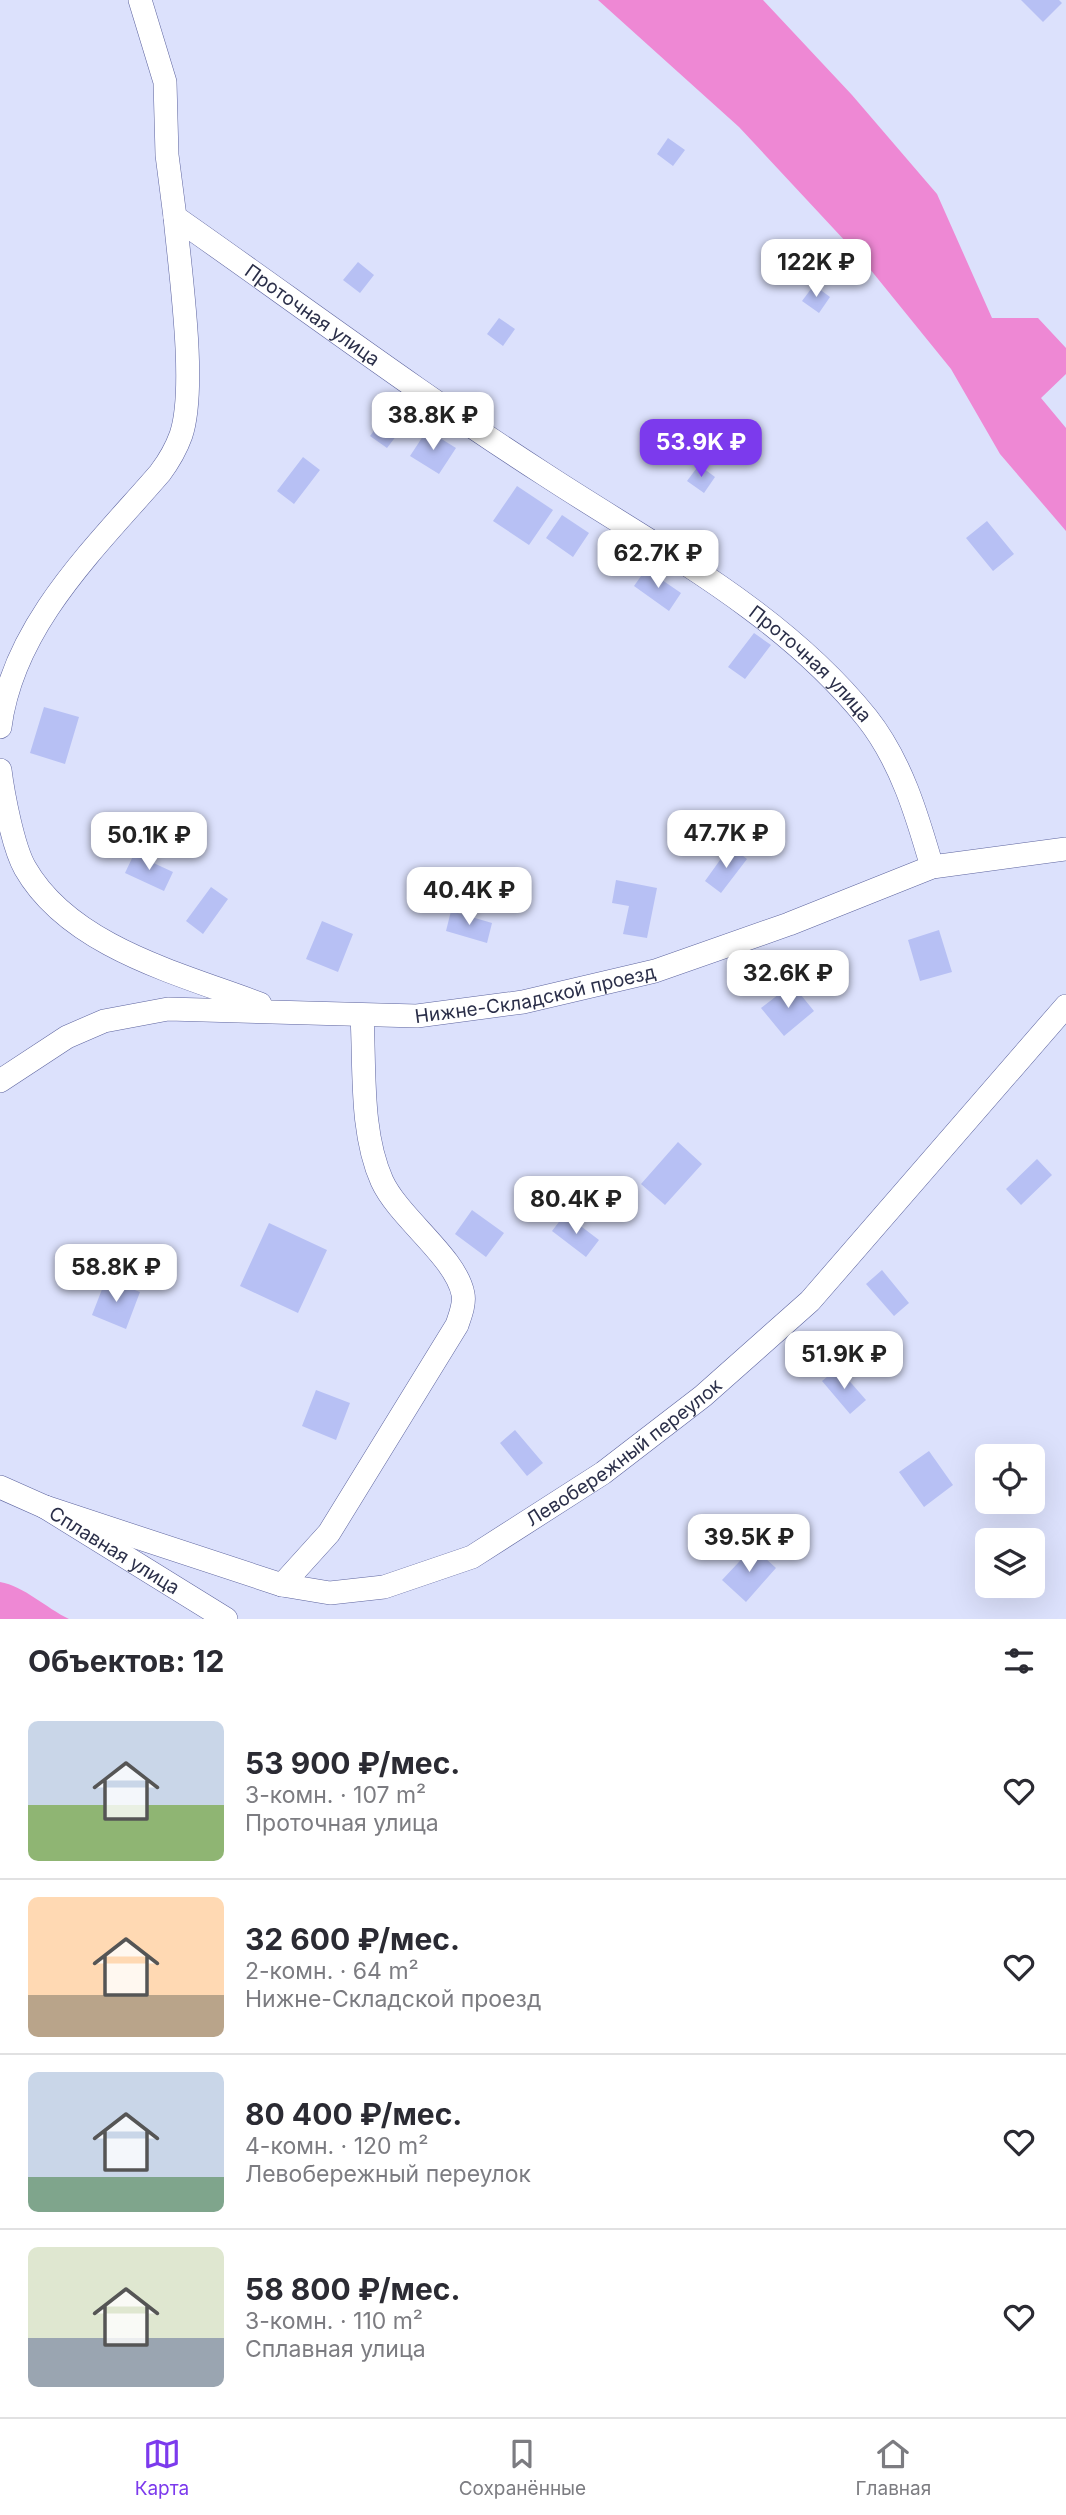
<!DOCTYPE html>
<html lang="ru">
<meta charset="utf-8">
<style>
body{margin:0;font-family:Inter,sans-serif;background:#f2f2f3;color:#2b2b33;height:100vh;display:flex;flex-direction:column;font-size:26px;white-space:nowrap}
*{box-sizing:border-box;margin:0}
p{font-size:23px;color:#7c7c81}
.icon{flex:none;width:38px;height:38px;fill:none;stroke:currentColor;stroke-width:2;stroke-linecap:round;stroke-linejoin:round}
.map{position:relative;height:1619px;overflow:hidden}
.sheet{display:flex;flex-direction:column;background:#fff;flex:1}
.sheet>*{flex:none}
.tools{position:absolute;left:975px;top:1444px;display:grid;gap:14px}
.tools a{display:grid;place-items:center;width:70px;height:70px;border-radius:10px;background:#fff;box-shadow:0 7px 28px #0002;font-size:35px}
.price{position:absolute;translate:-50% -60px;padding:0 16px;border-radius:14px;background:#fff;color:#222;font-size:23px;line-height:46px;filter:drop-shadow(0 2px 4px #0008)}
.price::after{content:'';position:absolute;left:50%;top:42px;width:21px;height:16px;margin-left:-10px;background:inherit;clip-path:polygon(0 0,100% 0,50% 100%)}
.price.on{background:#7c3aed;color:#fff}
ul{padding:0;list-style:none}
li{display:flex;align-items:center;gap:21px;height:175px;padding:0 28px}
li+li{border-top:2px solid #e1e1e2}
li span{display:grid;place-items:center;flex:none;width:196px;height:140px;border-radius:10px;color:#555}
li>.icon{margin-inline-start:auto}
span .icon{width:84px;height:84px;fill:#fffc;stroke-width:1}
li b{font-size:30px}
h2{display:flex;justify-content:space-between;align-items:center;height:84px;padding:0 28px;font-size:30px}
.tabs{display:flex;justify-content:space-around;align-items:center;height:98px;border-top:2px solid #e1e1e2;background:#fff;font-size:19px;color:#7c7c81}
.tabs a{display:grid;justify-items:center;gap:4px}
.tabs .on{color:#7c3aed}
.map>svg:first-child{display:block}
.green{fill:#ee88d4}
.building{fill:#b7c0f4}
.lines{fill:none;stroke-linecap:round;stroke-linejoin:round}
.street-casing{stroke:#5c639e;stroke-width:24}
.street{stroke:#fff;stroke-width:23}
.labels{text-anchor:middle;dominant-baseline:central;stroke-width:5;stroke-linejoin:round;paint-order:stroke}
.street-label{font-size:19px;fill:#2b2f49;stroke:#fff}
</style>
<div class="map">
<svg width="1066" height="1619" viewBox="0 0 1066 1619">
<rect width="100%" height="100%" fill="#dce1fc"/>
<path class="green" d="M598,0H763L852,95L937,194L992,318H1038L1066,348V374L1041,398L1066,428V531L1000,454L951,369L861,258L739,127Z
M0,1582C24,1586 46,1608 69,1619H0Z"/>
<path class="building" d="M1021,0H1059L1062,3L1043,22Z
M668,138L685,150L673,166L657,154Z
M358,262L374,275L360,293L343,280Z
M814,285L830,297L819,313L802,301Z
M499,318L515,329L503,346L487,334Z
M396,401L413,414L387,448L370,436Z
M427,430L456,448L439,474L410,456Z
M303,457L320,470L294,504L277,491Z
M699,465L715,477L704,493L687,481Z
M517,486L553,510L529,545L493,521Z
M562,515L589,533L573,557L546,538Z
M987,521L1014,554L993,571L966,538Z
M646,569L681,593L669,611L634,586Z
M754,633L771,645L745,679L728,667Z
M44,707L79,717L65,764L30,753Z
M730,846L747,859L721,893L705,881Z
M134,854L173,872L164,891L125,873Z
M616,880L657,888L647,938L623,934L629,906L612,903Z
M211,887L228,899L203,934L186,921Z
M451,911L492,923L487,943L446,931Z
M322,921L353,934L338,972L306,959Z
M939,930L952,972L920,981L908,940Z
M792,984L814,1011L784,1036L761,1008Z
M678,1142L702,1164L665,1205L641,1184Z
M1037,1159L1052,1175L1021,1205L1006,1189Z
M472,1210L504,1233L486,1257L455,1234Z
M565,1214L599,1240L586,1257L552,1231Z
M269,1223L327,1250L298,1313L240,1286Z
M882,1270L909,1303L894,1316L866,1284Z
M106,1279L140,1292L126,1329L92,1315Z
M838,1368L866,1400L850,1414L822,1381Z
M316,1390L350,1403L336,1440L302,1426Z
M515,1430L543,1463L527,1476L500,1443Z
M929,1451L953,1485L924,1507L899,1472Z
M753,1547L776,1568L746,1602L722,1580Z"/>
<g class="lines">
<g class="street-casing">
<g id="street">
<path id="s1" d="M140,0L165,82L167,155L175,217C298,303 418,393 544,474C657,548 781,611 867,718C901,761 917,815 932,867"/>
<path d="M0,727C13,625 96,547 160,473C169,461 176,449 181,435C197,387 180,271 175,217"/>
<path d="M0,770C3,794 13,847 25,868C70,947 181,974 260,1004"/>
<path id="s2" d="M0,1081L67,1037L104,1021L168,1009L417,1016L523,1002L655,971L789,924L932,867L1066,849"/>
<path id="s3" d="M0,1487L45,1507L226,1619"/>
<path id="s4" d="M45,1507L282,1585L330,1593L384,1587L472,1557L603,1473L703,1396L810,1301L1066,1006"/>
<path d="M282,1585L329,1533L457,1325C460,1316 465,1304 463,1294C456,1257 399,1218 382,1181C360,1132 365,1069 362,1016"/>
</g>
</g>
<use href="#street" class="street"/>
</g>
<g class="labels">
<g class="street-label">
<text stroke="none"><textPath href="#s1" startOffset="390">Проточная улица</textPath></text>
<text stroke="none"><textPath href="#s1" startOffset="999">Проточная улица</textPath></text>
<text stroke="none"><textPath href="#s2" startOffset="555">Нижне-Складской проезд</textPath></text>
<text stroke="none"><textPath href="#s4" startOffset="630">Левобережный переулок</textPath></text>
<text stroke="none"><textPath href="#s3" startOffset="131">Сплавная улица</textPath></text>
</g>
</g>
</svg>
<div class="tools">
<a><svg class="icon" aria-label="locate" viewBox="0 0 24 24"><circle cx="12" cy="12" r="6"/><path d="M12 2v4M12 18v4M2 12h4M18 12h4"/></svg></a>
<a><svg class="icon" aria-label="layers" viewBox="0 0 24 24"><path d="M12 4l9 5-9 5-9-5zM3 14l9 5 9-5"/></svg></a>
</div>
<b class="price" style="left:816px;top:299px">122K ₽</b>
<b class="price" style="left:433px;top:452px">38.8K ₽</b>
<b class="price on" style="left:701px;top:479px">53.9K ₽</b>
<b class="price" style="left:658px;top:590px">62.7K ₽</b>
<b class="price" style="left:726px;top:870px">47.7K ₽</b>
<b class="price" style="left:149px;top:872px">50.1K ₽</b>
<b class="price" style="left:469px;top:927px">40.4K ₽</b>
<b class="price" style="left:788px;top:1010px">32.6K ₽</b>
<b class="price" style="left:576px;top:1236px">80.4K ₽</b>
<b class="price" style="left:116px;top:1304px">58.8K ₽</b>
<b class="price" style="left:844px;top:1391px">51.9K ₽</b>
<b class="price" style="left:749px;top:1574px">39.5K ₽</b>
</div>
<section class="sheet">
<h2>Объектов: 12<svg class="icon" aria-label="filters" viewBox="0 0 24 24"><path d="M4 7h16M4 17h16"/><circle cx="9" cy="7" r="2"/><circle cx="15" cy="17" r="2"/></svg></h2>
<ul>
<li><span style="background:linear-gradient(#c9d6e8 60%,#8fb573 0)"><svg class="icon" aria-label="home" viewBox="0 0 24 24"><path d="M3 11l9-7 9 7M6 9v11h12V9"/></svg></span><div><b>53 900 ₽/мес.</b><p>3-комн. · 107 m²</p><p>Проточная улица</p></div><svg class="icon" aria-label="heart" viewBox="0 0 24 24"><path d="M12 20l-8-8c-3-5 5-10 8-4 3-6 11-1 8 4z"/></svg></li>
<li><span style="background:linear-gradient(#ffd9b3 70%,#b9a48a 0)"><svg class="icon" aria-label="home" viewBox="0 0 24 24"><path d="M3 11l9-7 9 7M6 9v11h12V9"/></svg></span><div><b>32 600 ₽/мес.</b><p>2-комн. · 64 m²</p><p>Нижне-Складской проезд</p></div><svg class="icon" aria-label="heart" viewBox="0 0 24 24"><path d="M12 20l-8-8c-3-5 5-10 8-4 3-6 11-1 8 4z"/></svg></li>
<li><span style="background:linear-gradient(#c9d6e8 75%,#7fa58c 0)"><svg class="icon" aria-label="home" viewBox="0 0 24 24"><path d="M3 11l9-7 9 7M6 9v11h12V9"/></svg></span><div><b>80 400 ₽/мес.</b><p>4-комн. · 120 m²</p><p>Левобережный переулок</p></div><svg class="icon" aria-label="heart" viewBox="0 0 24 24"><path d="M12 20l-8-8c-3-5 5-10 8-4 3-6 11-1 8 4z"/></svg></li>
<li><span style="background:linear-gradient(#dfe7d0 65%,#9aa5b1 0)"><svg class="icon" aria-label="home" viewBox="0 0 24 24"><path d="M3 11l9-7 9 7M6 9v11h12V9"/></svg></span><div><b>58 800 ₽/мес.</b><p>3-комн. · 110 m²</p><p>Сплавная улица</p></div><svg class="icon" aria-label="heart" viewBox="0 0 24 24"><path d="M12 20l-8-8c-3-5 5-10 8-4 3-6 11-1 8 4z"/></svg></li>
</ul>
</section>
<nav class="tabs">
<a class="on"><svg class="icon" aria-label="map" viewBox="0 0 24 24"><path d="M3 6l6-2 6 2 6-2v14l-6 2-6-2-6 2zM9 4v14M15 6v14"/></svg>Карта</a>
<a><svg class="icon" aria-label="saved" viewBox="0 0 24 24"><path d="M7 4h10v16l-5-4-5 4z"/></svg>Сохранённые</a>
<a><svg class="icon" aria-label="home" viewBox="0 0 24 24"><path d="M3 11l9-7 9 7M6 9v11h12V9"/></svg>Главная</a>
</nav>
